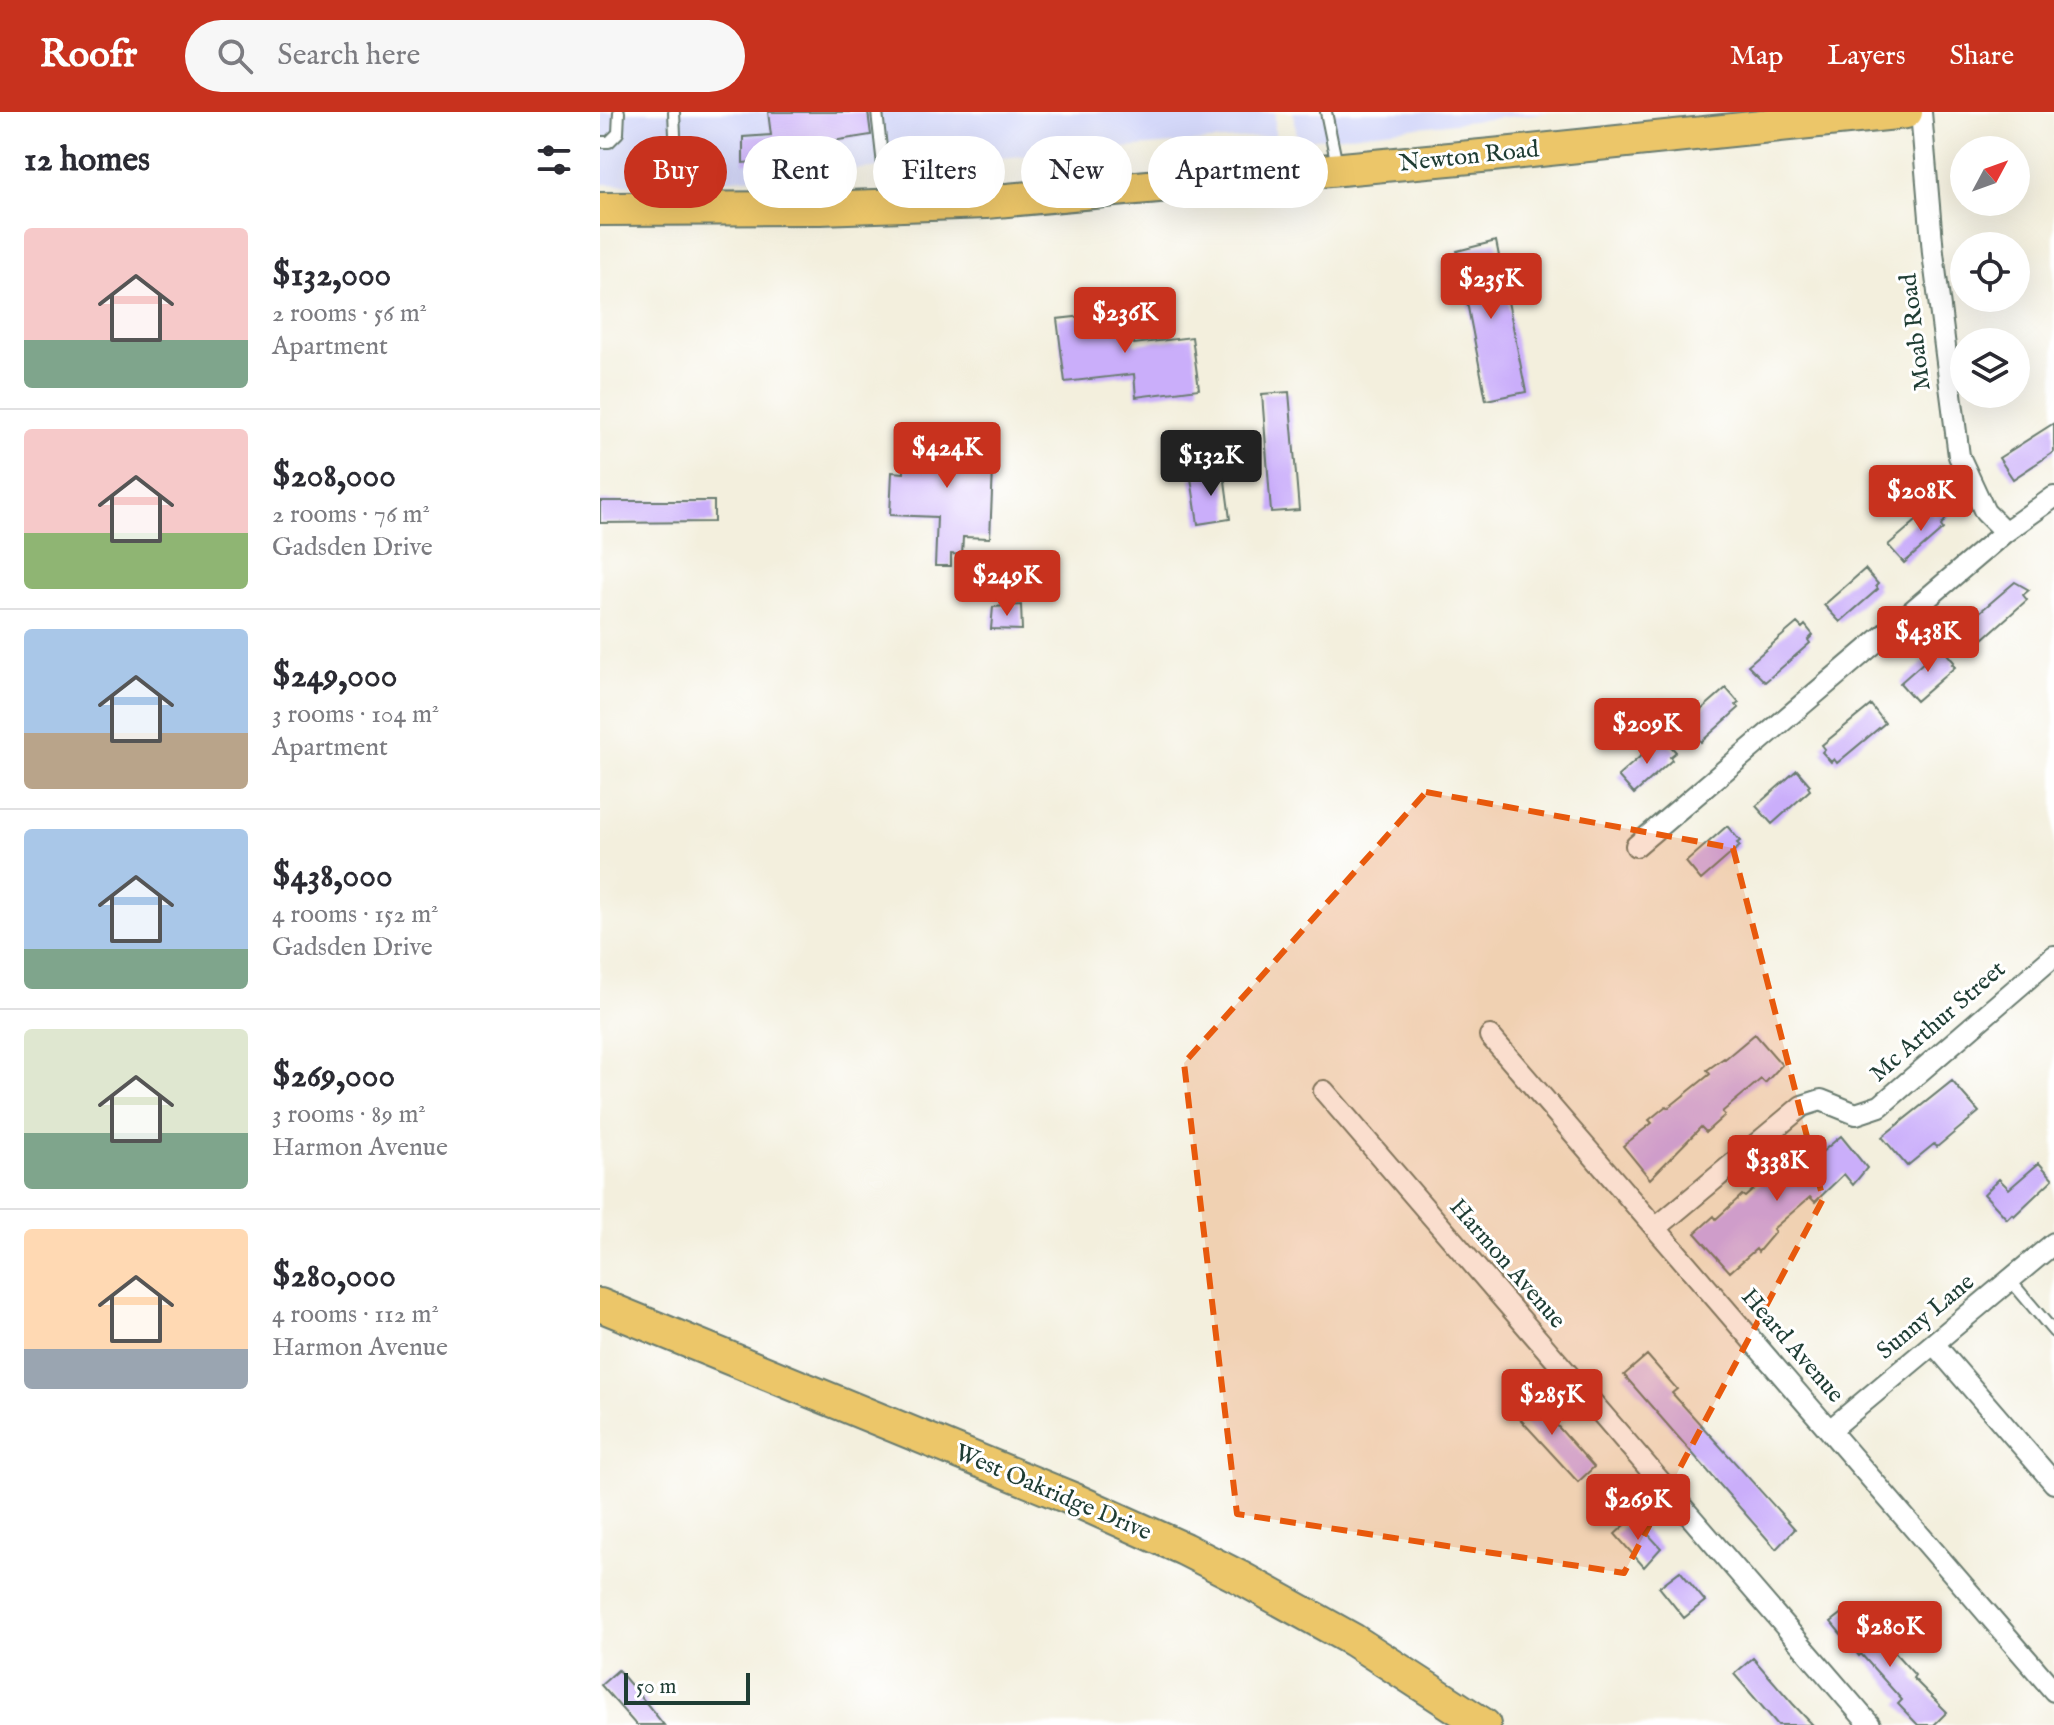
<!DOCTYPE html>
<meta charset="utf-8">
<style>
body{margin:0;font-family:"IM FELL English",serif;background:#f7f7f7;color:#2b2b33;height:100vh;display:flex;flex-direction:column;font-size:30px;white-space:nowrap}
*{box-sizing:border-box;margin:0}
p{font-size:26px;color:#7c7c81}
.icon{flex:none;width:44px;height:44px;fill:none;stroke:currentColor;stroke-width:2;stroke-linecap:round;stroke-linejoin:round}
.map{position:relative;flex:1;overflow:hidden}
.side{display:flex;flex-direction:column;background:#fff;width:600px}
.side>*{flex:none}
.guide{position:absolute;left:24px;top:24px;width:760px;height:72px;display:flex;gap:16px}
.needle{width:52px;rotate:49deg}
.controls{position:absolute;left:1350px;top:24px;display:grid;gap:16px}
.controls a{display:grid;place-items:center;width:80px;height:80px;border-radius:50%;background:#fff;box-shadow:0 8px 32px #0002;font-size:40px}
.scale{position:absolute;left:24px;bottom:20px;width:126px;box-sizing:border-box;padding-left:8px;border:4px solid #1f3d34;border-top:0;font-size:22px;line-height:28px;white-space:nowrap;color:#1f3d34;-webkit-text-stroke:6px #fff;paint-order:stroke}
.price{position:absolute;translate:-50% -68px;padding:0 18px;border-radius:8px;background:#c8321e;color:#fff;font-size:26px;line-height:52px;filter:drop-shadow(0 2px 4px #0008)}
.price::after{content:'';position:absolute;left:50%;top:48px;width:24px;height:18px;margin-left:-12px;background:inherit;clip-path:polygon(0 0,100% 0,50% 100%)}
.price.current{background:#222;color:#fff}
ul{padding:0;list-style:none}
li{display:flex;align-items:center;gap:24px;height:200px;padding:0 24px}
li+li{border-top:2px solid #e1e1e2}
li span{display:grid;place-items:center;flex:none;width:224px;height:160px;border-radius:8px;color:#555}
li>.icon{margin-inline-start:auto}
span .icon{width:96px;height:96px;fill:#fffc;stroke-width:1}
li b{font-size:34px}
h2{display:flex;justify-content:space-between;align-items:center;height:96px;padding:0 24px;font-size:34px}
.tag{padding:0 28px;border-radius:36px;background:#fff;box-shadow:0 8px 32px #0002;font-size:28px;line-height:72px}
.tag.current{background:#c8321e;color:#fff}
header{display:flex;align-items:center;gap:48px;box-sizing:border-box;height:112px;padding:0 40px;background:#c8321e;color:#fff}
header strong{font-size:38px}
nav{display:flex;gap:44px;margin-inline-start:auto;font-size:28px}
.search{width:560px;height:72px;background:#f7f7f7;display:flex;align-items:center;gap:20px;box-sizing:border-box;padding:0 28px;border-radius:44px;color:#7c7c81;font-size:30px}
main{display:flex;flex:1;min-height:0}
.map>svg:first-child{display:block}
.built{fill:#d4d8f9}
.building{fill:#caaefa}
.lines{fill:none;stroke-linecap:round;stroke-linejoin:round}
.lane-casing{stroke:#697b6f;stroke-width:14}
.street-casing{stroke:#697b6f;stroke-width:24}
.primary-casing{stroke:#697b6f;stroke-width:36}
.lane{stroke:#fff;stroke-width:10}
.street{stroke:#fff;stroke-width:20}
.primary{stroke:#ecc669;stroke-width:32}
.marked{fill:#e8590c;fill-opacity:0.2;stroke:#e8590c;stroke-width:6;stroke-dasharray:16 10;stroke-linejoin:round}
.labels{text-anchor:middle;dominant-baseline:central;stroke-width:6;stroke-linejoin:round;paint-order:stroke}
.street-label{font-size:24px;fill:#1f3d34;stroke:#fff}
</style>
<header>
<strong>Roofr</strong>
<div class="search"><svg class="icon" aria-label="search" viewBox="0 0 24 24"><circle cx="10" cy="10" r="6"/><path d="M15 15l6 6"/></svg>Search here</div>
<nav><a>Map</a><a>Layers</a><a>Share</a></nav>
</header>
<main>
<section class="side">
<h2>12 homes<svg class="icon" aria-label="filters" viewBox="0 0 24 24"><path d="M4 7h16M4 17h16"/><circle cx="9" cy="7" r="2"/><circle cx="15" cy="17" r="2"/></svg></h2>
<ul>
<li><span style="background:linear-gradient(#f6c9c9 70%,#7fa58c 0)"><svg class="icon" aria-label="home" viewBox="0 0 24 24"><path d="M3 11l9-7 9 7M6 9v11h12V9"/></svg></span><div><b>$132,000</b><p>2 rooms · 56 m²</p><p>Apartment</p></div></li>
<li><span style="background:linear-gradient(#f6c9c9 65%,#8fb573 0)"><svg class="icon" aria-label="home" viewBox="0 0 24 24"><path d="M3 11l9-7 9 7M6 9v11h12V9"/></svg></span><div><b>$208,000</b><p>2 rooms · 76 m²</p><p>Gadsden Drive</p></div></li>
<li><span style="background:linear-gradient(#a9c7e8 65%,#b9a48a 0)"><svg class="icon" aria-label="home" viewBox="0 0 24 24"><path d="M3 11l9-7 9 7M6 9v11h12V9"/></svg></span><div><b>$249,000</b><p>3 rooms · 104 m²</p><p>Apartment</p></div></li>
<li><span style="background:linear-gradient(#a9c7e8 75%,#7fa58c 0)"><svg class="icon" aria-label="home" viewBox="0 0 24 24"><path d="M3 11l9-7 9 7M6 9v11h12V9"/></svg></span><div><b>$438,000</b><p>4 rooms · 152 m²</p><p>Gadsden Drive</p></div></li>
<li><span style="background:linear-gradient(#dfe7d0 65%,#7fa58c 0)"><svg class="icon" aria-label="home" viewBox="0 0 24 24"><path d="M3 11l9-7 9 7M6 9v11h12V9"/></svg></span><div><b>$269,000</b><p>3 rooms · 89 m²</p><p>Harmon Avenue</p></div></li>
<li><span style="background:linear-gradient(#ffd9b3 75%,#9aa5b1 0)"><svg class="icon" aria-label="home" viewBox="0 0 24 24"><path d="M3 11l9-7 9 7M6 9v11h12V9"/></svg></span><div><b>$280,000</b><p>4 rooms · 112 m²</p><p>Harmon Avenue</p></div></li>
</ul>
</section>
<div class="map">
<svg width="1454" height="1613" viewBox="0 0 1454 1613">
<rect width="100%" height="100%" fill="#fff"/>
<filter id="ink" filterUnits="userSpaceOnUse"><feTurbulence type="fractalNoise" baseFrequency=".0125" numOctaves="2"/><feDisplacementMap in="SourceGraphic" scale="16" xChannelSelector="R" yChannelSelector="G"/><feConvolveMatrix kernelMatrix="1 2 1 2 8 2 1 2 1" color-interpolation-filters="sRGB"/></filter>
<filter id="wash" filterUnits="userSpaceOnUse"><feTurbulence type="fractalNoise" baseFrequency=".006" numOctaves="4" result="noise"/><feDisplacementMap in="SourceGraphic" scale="32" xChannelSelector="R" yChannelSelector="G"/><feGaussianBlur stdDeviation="1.8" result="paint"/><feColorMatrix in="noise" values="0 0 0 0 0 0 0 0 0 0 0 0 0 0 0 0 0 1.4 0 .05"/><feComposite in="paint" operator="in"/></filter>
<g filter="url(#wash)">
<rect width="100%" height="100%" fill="#f3efdd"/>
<path class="built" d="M0,0H675V24L58,73L0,72Z
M693,0H950L698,29Z"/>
<g id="blocks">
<path class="building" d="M168,0H268L271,23L226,30L228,43L143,51V25L171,23Z
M896,129L926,280L886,288L857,139Z
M530,199L534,232L592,225L599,277L536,285L534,262L465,270L457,207Z
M689,280L699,398L671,400L662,282Z
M1454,311V340L1413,367L1399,346Z
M326,316H347V322L358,323L357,332L394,334L390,426L363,425L362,443L351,442V454H335L337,405L290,403L292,360L304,361V353H317L318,322H326Z
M624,361L630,407L598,412L591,366Z
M1355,386L1358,389L1341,414L1343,417L1304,451L1288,433L1329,398L1334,404Z
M0,389H114V410L0,411Z
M1265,457L1278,472L1276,474L1278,477L1240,510L1224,493Z
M1415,470L1429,478L1423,483L1427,488L1383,527L1368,510Z
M421,493L422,518L391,517L393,495Z
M1197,511L1202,516L1205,513L1213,523L1208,528L1210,531L1165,570L1148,553Z
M1341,535L1354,550L1352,552L1355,555L1316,589L1300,571Z
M1126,576L1139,591L1136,593L1139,596L1101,630L1085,612Z
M1271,593L1285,611L1237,651L1234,647L1231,650L1222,640L1225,637L1222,633Z
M1059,628L1064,633L1067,630L1076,640L1070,645L1072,648L1034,682L1018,664Z
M1197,658L1210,673L1208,675L1210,678L1172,712L1156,694Z
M1127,714L1140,729L1137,731L1140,734L1101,768L1086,750Z
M1155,922L1182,953L1165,971L1161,967L1122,1000L1125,1003L1106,1020L1101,1015L1050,1067L1023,1034L1052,1011L1049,1008L1066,994L1068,996L1110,962L1107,958L1124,946L1125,947Z
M1352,969L1379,1000L1337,1035L1334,1032L1307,1054L1282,1025Z
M1241,1024L1267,1056L1253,1073L1244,1062L1215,1090L1210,1085L1173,1117L1175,1120L1158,1140L1156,1137L1130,1160L1095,1121L1114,1104L1116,1107L1142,1083L1145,1085L1171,1062L1173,1065L1205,1044L1210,1050Z
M1439,1051L1453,1067L1414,1104L1412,1102L1407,1107L1384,1082L1399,1067L1409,1077Z
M1047,1243L1077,1277L1072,1281L1195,1417L1176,1437L1024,1263Z
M928,1281L994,1355L978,1370L910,1296Z
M1033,1406L1061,1436L1044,1455L1015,1422Z
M1080,1459L1105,1489L1084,1506L1059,1475Z
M1249,1496L1285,1532L1286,1531L1315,1563L1313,1566L1347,1600L1334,1613H1318L1298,1592L1302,1588L1261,1542L1259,1544L1231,1510Z
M1153,1546L1193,1592L1213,1613H1178L1134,1562Z
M18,1558L47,1592L64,1613H36L1,1573Z"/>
</g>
</g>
<g filter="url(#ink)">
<use href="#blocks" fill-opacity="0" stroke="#697b6f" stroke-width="2"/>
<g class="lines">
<g class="lane-casing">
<path id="lane" d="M74,0L78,91
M277,0L287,89
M726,0L737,53
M0,30H9L18,21L19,0
M1410,1168L1454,1220"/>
</g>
<g class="street-casing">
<path id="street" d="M1321,0L1333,141L1359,344L1385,400L1405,420
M1036,734L1405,420L1454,385
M890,924L1454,1579
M724,979L1270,1613
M1056,1116L1202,994L1221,988L1256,1002L1280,994L1454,844
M1334,1232L1454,1371
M1230,1318L1454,1131"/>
</g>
<g class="primary-casing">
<path id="primary" d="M0,97L220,96L386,90L892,43L1306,0
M0,1193L475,1388L584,1437L641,1466L753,1528L884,1613"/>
</g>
<use href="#lane" class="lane"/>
<use href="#street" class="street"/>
<use href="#primary" class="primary"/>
</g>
</g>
<path class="marked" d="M826,680L1133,736L1223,1087L1024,1461L637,1402L584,951Z"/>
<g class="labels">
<g class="street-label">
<text transform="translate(869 45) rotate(-6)">Newton Road</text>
<text transform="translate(1316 220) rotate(-97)">Moab Road</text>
<text transform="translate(1338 910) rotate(-41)">Mc Arthur Street</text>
<text transform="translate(907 1152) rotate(49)">Harmon Avenue</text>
<text transform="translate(1326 1205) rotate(-40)">Sunny Lane</text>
<text transform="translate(1192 1234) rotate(49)">Heard Avenue</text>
<text transform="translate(453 1381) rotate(23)">West Oakridge Drive</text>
</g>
</g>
</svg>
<div class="controls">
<a><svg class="needle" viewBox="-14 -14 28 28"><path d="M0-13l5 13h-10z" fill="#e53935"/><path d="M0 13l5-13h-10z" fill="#7c7c81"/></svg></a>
<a><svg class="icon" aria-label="locate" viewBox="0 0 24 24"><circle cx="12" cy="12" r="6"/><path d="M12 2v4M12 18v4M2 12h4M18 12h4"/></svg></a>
<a><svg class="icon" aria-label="layers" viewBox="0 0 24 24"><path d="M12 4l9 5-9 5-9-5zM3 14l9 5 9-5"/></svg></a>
</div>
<div class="scale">50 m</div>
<b class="price" style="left:891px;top:209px">$235K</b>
<b class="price" style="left:525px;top:243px">$236K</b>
<b class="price" style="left:347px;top:378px">$424K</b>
<b class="price current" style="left:611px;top:386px">$132K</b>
<b class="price" style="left:1321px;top:421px">$208K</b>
<b class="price" style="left:407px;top:506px">$249K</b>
<b class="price" style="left:1328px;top:562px">$438K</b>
<b class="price" style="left:1047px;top:654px">$209K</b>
<b class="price" style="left:1177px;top:1091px">$338K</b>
<b class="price" style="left:952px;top:1325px">$285K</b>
<b class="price" style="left:1038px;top:1430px">$269K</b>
<b class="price" style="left:1290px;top:1557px">$280K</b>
<div class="guide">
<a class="tag current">Buy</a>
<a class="tag">Rent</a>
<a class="tag">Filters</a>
<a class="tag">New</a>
<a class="tag">Apartment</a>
</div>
</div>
</main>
